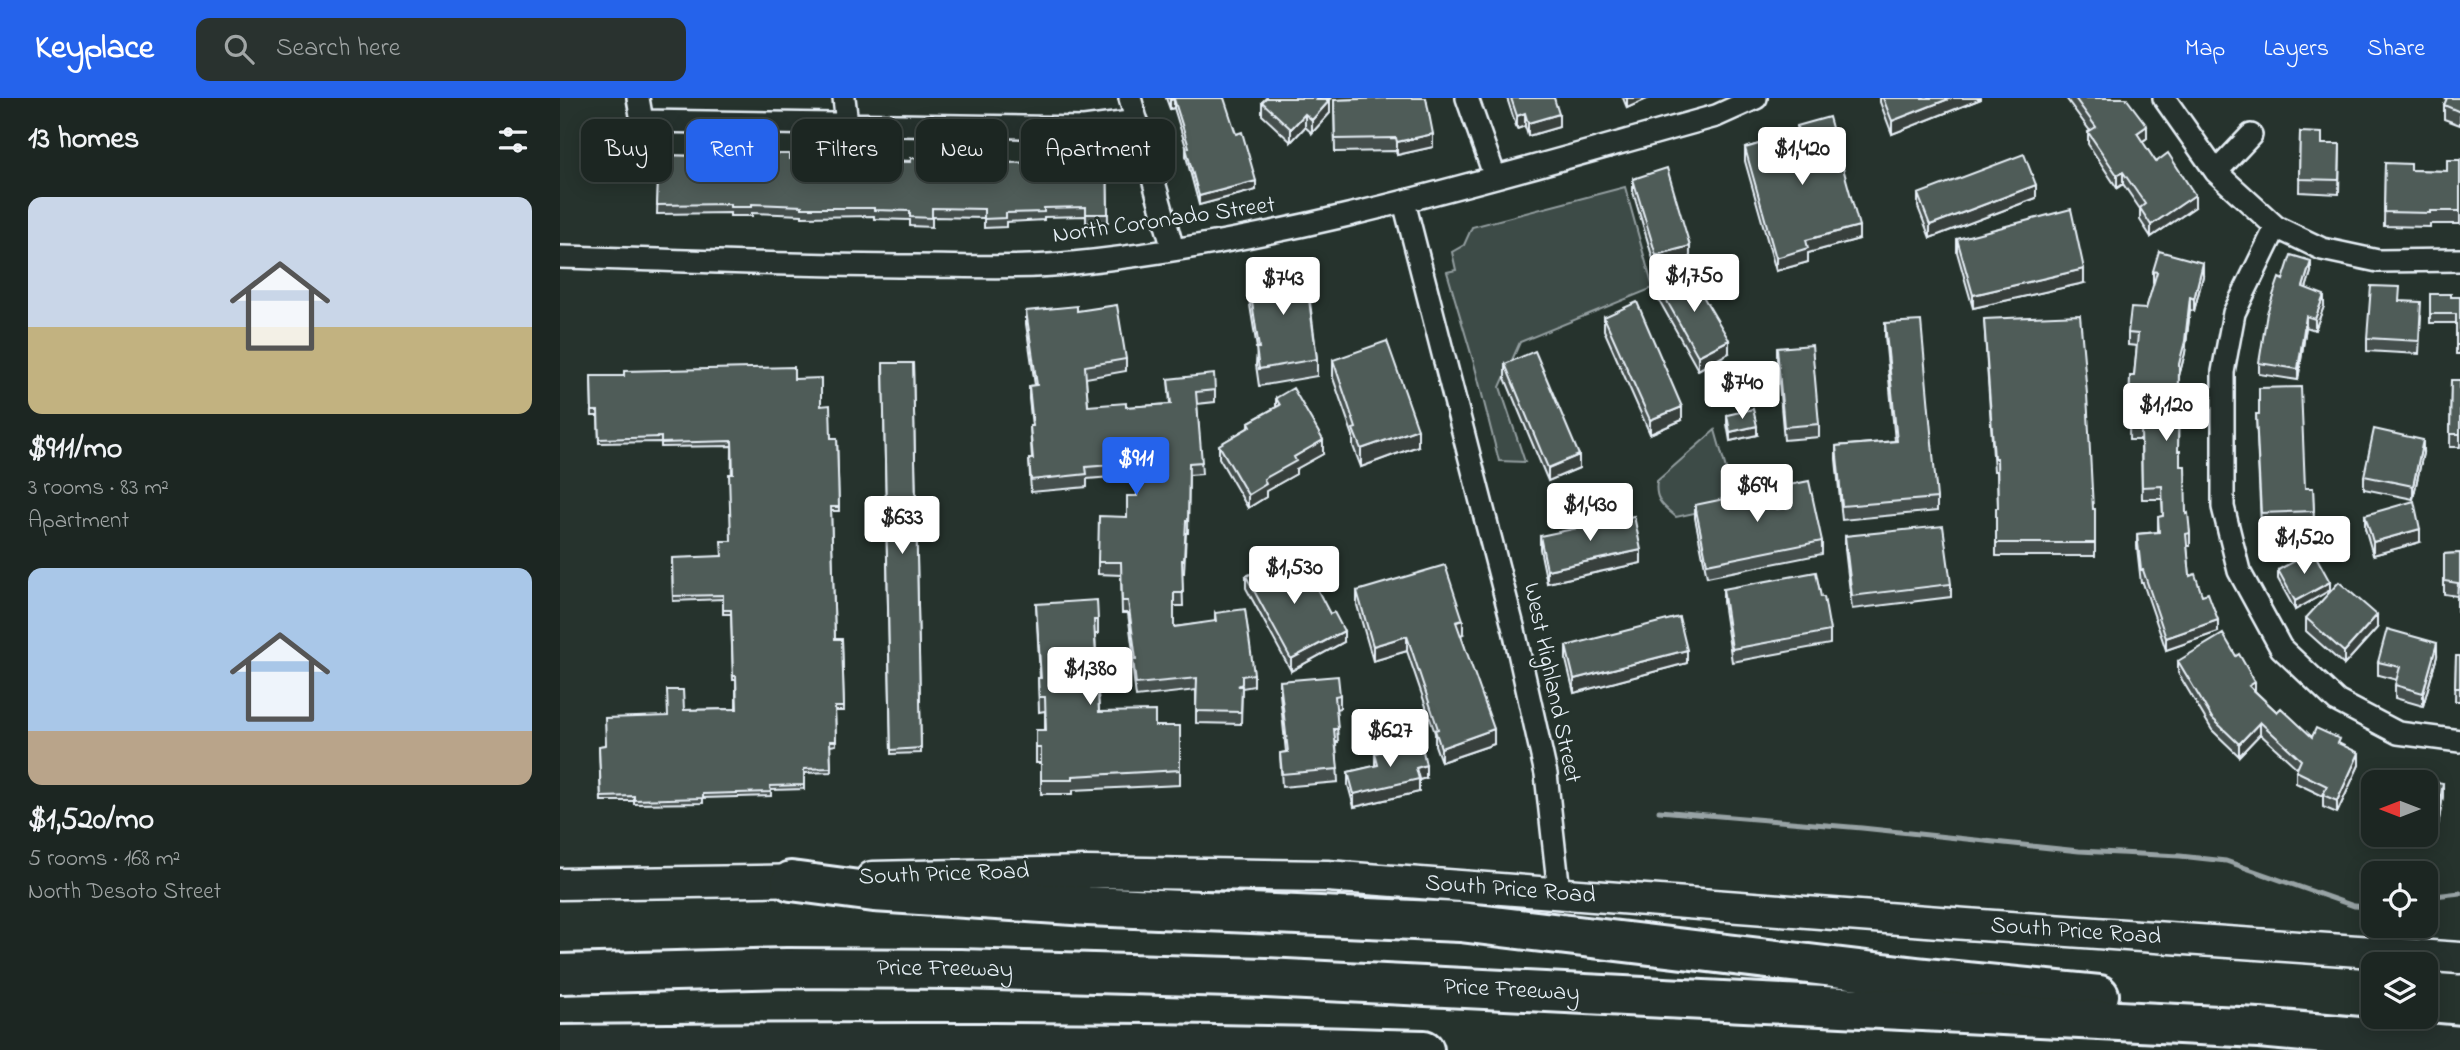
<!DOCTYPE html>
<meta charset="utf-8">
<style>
body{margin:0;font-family:"Indie Flower",sans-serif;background:#29322f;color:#f1f3f6;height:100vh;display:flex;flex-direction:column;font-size:26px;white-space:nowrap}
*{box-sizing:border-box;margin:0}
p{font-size:23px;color:#a0a5a5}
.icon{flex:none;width:38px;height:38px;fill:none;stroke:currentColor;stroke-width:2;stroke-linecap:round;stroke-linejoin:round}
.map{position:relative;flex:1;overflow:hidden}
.details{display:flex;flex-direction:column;background:#1c2622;width:560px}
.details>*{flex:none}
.top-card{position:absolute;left:21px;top:21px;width:665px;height:63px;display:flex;gap:14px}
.needle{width:46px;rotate:270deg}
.fabs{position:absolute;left:1801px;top:672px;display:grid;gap:14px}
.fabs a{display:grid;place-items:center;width:77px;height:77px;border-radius:14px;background:#1c2622;box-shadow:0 4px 18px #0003,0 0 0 2px #3a4340;font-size:35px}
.price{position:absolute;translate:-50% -60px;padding:0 16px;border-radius:7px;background:#fff;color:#222;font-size:23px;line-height:46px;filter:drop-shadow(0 2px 4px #0008)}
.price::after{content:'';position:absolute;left:50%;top:42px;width:21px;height:16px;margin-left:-10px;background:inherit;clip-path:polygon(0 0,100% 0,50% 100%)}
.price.current{background:#2563eb;color:#fff}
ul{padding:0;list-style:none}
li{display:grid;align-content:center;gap:14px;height:371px;padding:0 28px}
li span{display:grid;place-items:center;height:217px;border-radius:14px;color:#555}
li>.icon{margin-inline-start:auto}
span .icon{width:126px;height:126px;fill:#fffc;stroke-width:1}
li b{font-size:30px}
h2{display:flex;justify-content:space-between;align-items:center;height:84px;padding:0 28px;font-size:30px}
.pill{padding:0 24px;border-radius:14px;background:#1c2622;box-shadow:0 4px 18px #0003,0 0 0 2px #3a4340;font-size:24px;line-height:63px}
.pill.current{background:#2563eb;color:#fff}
header{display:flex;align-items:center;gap:42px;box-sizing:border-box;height:98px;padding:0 35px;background:#2563eb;color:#fff}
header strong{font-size:33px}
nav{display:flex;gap:38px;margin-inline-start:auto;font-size:24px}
.search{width:490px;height:63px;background:#29322f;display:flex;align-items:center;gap:18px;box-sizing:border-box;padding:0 24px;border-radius:14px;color:#a0a5a5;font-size:26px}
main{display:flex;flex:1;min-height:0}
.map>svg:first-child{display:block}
.green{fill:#3e4b47;stroke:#939ea0;stroke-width:2}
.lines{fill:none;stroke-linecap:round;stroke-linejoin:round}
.stream{stroke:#98a3a5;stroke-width:5}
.street-casing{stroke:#e8f1f8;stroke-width:26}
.secondary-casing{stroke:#e8f1f8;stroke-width:35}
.highway-casing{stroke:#e8f1f8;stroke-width:44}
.street{stroke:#26332d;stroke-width:21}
.secondary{stroke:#26332d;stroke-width:30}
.highway{stroke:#26332d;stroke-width:38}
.wall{fill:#454f4d;stroke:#e8f1f8;stroke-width:2}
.shaded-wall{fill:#38403e;stroke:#e8f1f8;stroke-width:2}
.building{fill:#505c59;stroke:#e8f1f8;stroke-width:2}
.labels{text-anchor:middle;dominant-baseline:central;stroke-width:5;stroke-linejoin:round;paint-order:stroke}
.street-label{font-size:24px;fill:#e8f1f8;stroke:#26332d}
</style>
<header>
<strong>Keyplace</strong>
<div class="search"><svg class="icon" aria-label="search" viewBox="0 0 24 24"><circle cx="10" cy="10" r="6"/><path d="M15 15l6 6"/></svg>Search here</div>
<nav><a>Map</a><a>Layers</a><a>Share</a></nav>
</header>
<main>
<section class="details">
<h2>13 homes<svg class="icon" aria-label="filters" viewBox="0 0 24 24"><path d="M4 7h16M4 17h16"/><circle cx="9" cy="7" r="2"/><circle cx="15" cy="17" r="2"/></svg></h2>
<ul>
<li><span style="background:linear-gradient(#c9d6e8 60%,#c2b280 0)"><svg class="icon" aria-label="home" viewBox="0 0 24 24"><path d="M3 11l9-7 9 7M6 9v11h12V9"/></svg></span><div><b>$911/mo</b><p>3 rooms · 83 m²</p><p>Apartment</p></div></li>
<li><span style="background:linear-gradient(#a9c7e8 75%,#b9a48a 0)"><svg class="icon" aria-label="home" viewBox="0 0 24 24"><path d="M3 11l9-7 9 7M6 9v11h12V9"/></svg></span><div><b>$1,520/mo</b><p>5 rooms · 168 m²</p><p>North Desoto Street</p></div></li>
</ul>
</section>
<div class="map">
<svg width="1900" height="952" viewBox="0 0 1900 952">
<rect width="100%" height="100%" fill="#26332d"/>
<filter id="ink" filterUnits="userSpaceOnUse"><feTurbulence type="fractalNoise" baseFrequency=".0143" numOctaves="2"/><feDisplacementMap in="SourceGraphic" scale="14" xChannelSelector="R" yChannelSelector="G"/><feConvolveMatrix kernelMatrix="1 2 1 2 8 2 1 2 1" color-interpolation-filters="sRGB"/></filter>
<g filter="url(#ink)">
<path class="green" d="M1065,89L1093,190L960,244L940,289L965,364L939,363L915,269L887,174L896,172L892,154L904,147L912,129Z
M1155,332L1176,406L1116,419C1103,408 1094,402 1097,383Z"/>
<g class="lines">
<path class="stream" d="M1099,713L1302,730L1519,753L1620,758L1666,763L1794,808L1813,809
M1866,799L1900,795"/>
<g class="street-casing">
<path id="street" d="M78,0L82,23L524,30L577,23
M284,0L287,26
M570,0L613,151
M907,0L935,79
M1604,0L1656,74L1716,129L1762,151L1818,163L1900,162
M1656,74L1691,37
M844,104L954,532L986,676L999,794
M1716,129L1674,215L1663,274V409L1679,473L1721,550L1777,603L1838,635L1900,643
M0,159C118,162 236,168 354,168C407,168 461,171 513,165C733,143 944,76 1156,18L1196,0"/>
</g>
<g class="secondary-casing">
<g id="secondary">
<path id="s1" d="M312,779L527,774L767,778L1406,826L1900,860"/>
<path d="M0,786L252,782"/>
</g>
</g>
<g class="highway-casing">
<g id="highway">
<path d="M231,783L314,794L528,808L900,824L1357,879L1539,897"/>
<path id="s2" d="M0,876L227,870L400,871L706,880L1699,930L1900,948"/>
<path d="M0,947C288,944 576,943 864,952"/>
</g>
</g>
<use href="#street" class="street"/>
<use href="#secondary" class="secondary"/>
<use href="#highway" class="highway"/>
</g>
<path class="wall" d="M606,0H662L696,92L639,107L626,58V49L614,10L610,11Z
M770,0L769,2L770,15L752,35L745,29L731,44L702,17V4Z
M828,0H866L873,49L837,57L836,53L775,54L774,2Z
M947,0H994L999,29L968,38L965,28L957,31Z
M1063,0H1089L1067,10Z
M1320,0H1421V1L1332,36L1320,4Z
M1506,0H1566L1587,40L1582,44L1596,64L1635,109L1591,139L1580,122V111L1563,86L1557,90L1528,46V34L1530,33Z
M1884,0H1900V27L1884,21V7L1887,1Z
M1237,28L1299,141L1248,155V164L1216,173L1185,63V50L1237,35Z
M1740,34L1762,46H1780L1779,96L1739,94Z
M547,56L548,124L526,125V118L484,119V122L446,124V129L424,130V120L372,119V129L350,128V122L314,121V118L242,119V117L192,115V118H170V115L97,116L99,57L445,65L497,64Z
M1900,62V126H1870V129L1824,128L1825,65L1851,72L1887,73Z
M1073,81L1130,161L1096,171L1073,94Z
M1358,96L1476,100L1370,140L1358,109Z
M1397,141L1524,185L1413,210L1397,154Z
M1593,173L1643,178L1634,213L1630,212L1625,255L1619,278L1618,353L1626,416L1630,435V448H1627L1630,478L1642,497L1658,534L1606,552L1583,485H1581L1577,449V436L1598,434V419L1603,418L1602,401H1582L1581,342H1569L1570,278H1574L1577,248L1568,247V235L1586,211L1594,186L1593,185Z
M1751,174L1746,190L1764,208L1755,232L1746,229L1738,282L1699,276V265L1723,182Z
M688,178L752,186V204H750L757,261V278L699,288L696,267L697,250L688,195Z
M1099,189L1169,255L1138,272L1099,202Z
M1870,196L1891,199H1900V256H1896V225H1870Z
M1840,204L1861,218L1859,256L1807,253V240Z
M466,213H517L566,261V273L526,280L528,308L566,309L610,306L608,281L655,292V304L637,306L642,376L629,377L628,435H626L624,475H622L623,508H614V529L655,524V515L694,576V588L682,590L681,626L636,625V592L576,599L573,574V561H574L568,515H562L561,477L538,476V464L567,419L577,398V377L527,381V389L471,394L469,361H472L470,328H472L469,301V288L475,287L466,226Z
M1044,219L1122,322L1090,336L1044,232Z
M1424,221L1533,411H1535V458H1436V410H1438L1437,373H1434Z
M1325,225L1377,400V413L1282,422L1276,361V348L1335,343L1325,238Z
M1217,250L1259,326V339L1224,342L1217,263Z
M773,262L858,348L801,369L793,348V338L773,280Z
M323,265H353L361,655L331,656Z
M945,266L1019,370L988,383L945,280Z
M31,278L234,281L261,308L271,340H277L279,413H271L275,541H282L284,613H275L276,647L270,648L271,674L244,675V691L211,692V698L143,700V705L74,706V703H41L39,648L46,647L124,612L176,611V582H173L171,516H163V501L113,503L112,464L162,458L171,443L172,348L101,349V344L39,345L38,318H32Z
M1891,282H1900V349H1890Z
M716,300L763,356L736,371V376L706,393V399L688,410L659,360V347L689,329V324L716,309Z
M1696,316H1699L1745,390H1753L1754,426L1701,428Z
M1167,317L1197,337L1170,343L1167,326Z
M1863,355L1853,401L1804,391V378Z
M1229,387L1262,443V456L1147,479L1135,420V407L1217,411L1230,409Z
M1805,417L1860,444L1813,457L1805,430Z
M980,438L1081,465L987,485L980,451Z
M1285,438L1391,486V499L1292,511L1285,451Z
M1900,455V513H1897V498L1884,496V456Z
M1718,472L1770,492L1735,512L1718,481Z
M686,478L746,484L784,544L731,573L686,490Z
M1163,491L1261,499L1270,533V546L1172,564L1163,504Z
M797,493L903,536L901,537L934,646L881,664L875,647V635L847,553L813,563L797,507Z
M476,506L538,522V536H535L539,614L595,628H620V687L513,692V696H481V665H476V632H485V613L479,614L478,580H480Z
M1746,520L1817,530L1784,567L1746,533Z
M1006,548L1127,565L1014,595L1006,562Z
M1877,558L1863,608L1835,600V587L1837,582L1818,577V564Z
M1896,558H1900V603H1895Z
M1618,563L1695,593L1717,614L1752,639L1780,646L1799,667L1777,715L1763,709V698L1736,685V673L1737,670L1700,636L1679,658L1652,632L1618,575Z
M720,583L780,597V610L776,611L778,644H776L778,684L722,689L720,655L726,654L720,596Z
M815,655L866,680L859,682V694L794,709L788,687V674L815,668Z
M1866,684L1883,698L1875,745L1827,737H1866Z"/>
<path class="shaded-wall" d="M758,0L770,1L756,15V2Z
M1067,0H1089L1067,10Z
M1391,0H1421V1L1332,36V23Z
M614,1V10L610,11V2Z
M770,2V15L752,35V22Z
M965,15V28L957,31V18Z
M745,16V29L731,44V31Z
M999,16V29L968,38V25Z
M1587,28V40L1577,47V35Z
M873,36V49L837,57V44Z
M1563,74V86L1557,90V77Z
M696,83V92L639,107V98Z
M1476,87V100L1370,140V127Z
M1635,97V109L1591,139V127Z
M1299,128V141L1248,155V164L1216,173V160L1246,142Z
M1130,148V161L1096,171V157Z
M1751,163V174L1743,200V189Z
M1643,165V178L1634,213V201Z
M1524,171V185L1413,210V197Z
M1764,197V208L1755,232V221Z
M1630,199V212L1625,255L1619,278V266Z
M1746,218V229L1738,282V271Z
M1169,242V255L1138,272V258Z
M1122,309V322L1090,336V322Z
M1197,328V337L1170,343V334Z
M858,331V348L801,369V351Z
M763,342V356L736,371V376L706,393V399L688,410V397L704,381L734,359Z
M1863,342V355L1853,401V388Z
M1019,357V370L988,383V370Z
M1860,431V444L1813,457V444Z
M1081,452V465L987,485V472Z
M1770,484V492L1735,512V503Z
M1817,517V530L1784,567V554Z
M903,522V536L896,539V524Z
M1658,522V534L1606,552V540Z
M784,533V544L731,573V561Z
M847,538V553L813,563V548Z
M1877,545V558L1863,608V595Z
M1127,552V565L1014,595V581Z
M1695,584V596L1689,588Z
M1700,624V636L1679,658V646Z
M934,631V646L881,664V650Z
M1799,655V667L1777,715V703Z
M866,667V680L859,682V694L794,709V696L856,670Z
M1883,685V698L1875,745V732Z"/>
<path class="building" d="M609,0H664L676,36L682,34L696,83L639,98L626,50L629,49L614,1L610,2Z
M706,0H758L756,2H770L752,22L745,16L731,31L702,4Z
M829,0H866L873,36L837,44L836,40L775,41L774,2Z
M951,0H994L999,16L968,25L965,15L957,18Z
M1323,0H1391L1332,23Z
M1515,0H1566L1587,28L1577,35L1596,64L1608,55L1635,97L1591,127L1580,110L1585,106L1563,74L1557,77L1528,34L1536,29Z
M1887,0H1900V14L1884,7Z
M1269,19L1299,128L1246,142L1248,150L1216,160L1185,50L1238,35L1237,28Z
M1740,34L1762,35V46H1780L1779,82L1739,81Z
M135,55H156V59L208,60V56H229V61L279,62V59H301V63L351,64V60L445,61V65L497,64V59L547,56L548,116H526V109L484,110V114L446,115V120L424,121V111L372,110V120L350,119V113L314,112V110H242V108L192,106V109H170V106L97,107L99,57L135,58Z
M1464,56L1476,87L1370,127L1358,96Z
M1887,62H1900V113H1870V115L1824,114L1825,65L1851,66V72L1887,73Z
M1107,70L1130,148L1096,157L1073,81Z
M1511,111L1524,171L1413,197L1397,141Z
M1599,153L1643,165L1634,201L1630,199L1625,243L1619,266L1618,353H1620V368H1625L1626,416L1628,415L1630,435L1626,436L1630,478L1635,476L1642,497L1648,495L1658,522L1606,540L1583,472H1581L1577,436L1599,434L1598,419L1603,418L1602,388L1582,389L1581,330L1569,329L1570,278H1574L1578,236L1568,235L1571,210L1586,211L1597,174L1593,173Z
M1731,157L1751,163L1743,189L1764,197L1755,221L1746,218L1738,271L1699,265L1707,215L1719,180L1723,182Z
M749,168L752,186L747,187L757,261L699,271L696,250H699L688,178Z
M1128,173L1169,242L1138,258L1099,189Z
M1811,188L1840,189L1839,203L1861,204L1859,243L1807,240Z
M1870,196H1891V199H1900V247H1896V216H1870Z
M1077,204L1122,309L1090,322L1044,219Z
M557,207L566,261L525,268L528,308L566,305V309L611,306L608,281L654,276L655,292L636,294L642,364L629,365L628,423H626L624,462H622L623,495H614V529L656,523L655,515L685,511L694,576L682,578V586L678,588H682L681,614L636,613L637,580L576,586L573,561H576L568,503H562L561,464H538L539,418L567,419V398H577V365L526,369L527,376L471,382L469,361H473L470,328H473L469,288L477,287L466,213L517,208V213Z
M1520,217L1527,296L1533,411H1535V445H1436V410H1438L1437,360H1434L1424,221Z
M1361,223L1377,400L1282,408L1276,348L1337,343L1325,225Z
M827,243L858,331L801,351L793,331L796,330L773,262Z
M1252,247L1259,326L1224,329L1217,250Z
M975,253L1019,357L988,370L945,266Z
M323,265H353L361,650L331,652Z
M234,269V281L261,280V308L270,307L271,340H277L279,409H271L275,541H282L284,609H275L276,643H270L271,670L244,671V687L210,688L211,694L143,696V700L74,702V698L41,699L39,648L46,647L45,620L108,618L107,592H123L124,612L177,611L176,578H173L171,512H163V497L113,498L112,460L162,458L161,443H171L169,376H173L172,343L101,345V339L39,341L38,313H32L31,278H64V273Z
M1891,282H1900V336H1890Z
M1741,289L1745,390H1753L1754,413L1701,415L1696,316H1699V290Z
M733,290L763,342L734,359L736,363L704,381L706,386L688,397L659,347L691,328L689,324L720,307L716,300Z
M1193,311L1197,328L1170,334L1167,317Z
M1814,331L1863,342L1853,388L1804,378Z
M1249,383L1262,443L1147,466L1135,407L1212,391L1217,411L1231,409L1229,387Z
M1854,403L1860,431L1813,444L1805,417Z
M1074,418L1081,452L987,472L980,438Z
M1383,428L1391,486L1292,498L1285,438Z
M1753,453L1770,484L1735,503L1718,472Z
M1900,455V500H1897L1898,485L1884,483V456Z
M734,456L746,484L752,481L770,516L774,514L784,533L731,561L686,478Z
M885,467L903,522L896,524L934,631L881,650L875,632L878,631L847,538L813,548L797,493Z
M1256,474L1261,499H1264L1270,533L1172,551L1163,491Z
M1779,484L1817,517L1784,554L1746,520Z
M537,502L538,522H534L539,614L595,613V628H620V672L513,678V682H481V650H476V632H486L485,599H479L478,580H481L476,506Z
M1119,519L1127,552L1014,581L1006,548Z
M1827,531L1877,545L1863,595L1835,587L1840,569L1818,564Z
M1663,536L1676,558L1679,556L1695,584L1689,588L1717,614L1721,610L1752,639L1756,630L1780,641L1778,645L1799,655L1777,703L1763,697L1767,688L1736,673L1741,662L1700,624L1679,646L1652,620L1618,563Z
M1896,558H1900V590H1895Z
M778,578L780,597L775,598L778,631H774L778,671L722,676L720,655L728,654L720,583Z
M861,644L866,667L856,670L859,681L794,696L788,674L818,667L815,655Z
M1829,676L1883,685L1875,732L1866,730V684H1827Z"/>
</g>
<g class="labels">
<g class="street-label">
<text transform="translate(604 123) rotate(-8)">North Coronado Street</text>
<text transform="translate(991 585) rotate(78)">West Highland Street</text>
<text transform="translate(384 777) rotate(-2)">South Price Road</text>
<text stroke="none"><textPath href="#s1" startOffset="639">South Price Road</textPath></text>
<text stroke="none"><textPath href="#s1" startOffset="1206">South Price Road</textPath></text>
<text stroke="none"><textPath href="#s2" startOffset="385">Price Freeway</textPath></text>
<text stroke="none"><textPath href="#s2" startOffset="952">Price Freeway</textPath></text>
</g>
</g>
</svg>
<div class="fabs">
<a><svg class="needle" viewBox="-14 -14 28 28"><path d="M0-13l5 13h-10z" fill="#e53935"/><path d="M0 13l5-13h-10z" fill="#a0a5a5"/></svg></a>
<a><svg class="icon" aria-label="locate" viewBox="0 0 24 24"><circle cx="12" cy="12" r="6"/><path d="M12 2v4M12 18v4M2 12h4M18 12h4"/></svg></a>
<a><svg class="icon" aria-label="layers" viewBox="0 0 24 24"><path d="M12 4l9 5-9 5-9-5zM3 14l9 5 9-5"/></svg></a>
</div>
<b class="price" style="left:1242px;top:89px">$1,420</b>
<b class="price" style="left:1134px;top:216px">$1,750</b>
<b class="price" style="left:723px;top:219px">$743</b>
<b class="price" style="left:1182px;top:323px">$740</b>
<b class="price" style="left:1606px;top:345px">$1,120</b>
<b class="price current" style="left:576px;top:399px">$911</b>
<b class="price" style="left:1197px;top:426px">$694</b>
<b class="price" style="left:1030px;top:445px">$1,430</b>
<b class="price" style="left:342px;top:458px">$633</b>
<b class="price" style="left:1744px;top:478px">$1,520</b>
<b class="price" style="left:734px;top:508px">$1,530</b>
<b class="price" style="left:530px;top:609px">$1,380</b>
<b class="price" style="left:830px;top:671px">$627</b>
<div class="top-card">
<a class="pill">Buy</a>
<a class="pill current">Rent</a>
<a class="pill">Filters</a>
<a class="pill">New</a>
<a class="pill">Apartment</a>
</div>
</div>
</main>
